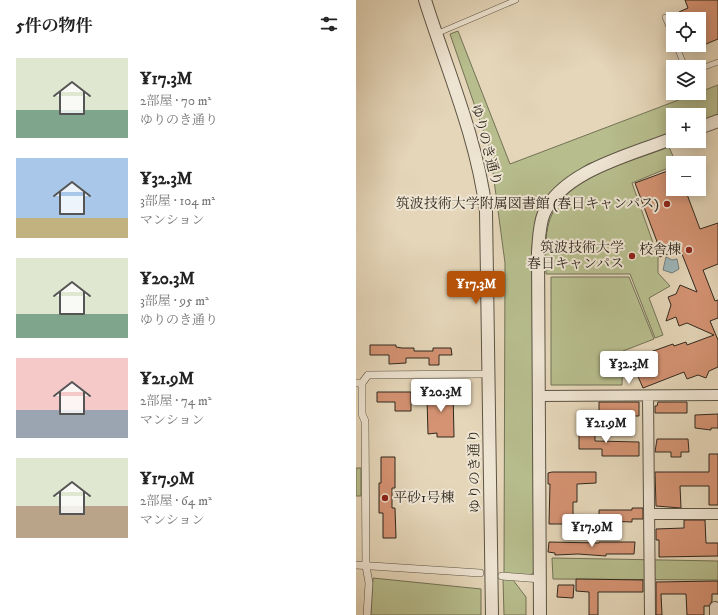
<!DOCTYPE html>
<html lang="ja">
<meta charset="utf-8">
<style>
body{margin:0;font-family:"IM FELL DW Pica","Noto Serif JP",serif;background:#f2f2f2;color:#222;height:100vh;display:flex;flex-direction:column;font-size:15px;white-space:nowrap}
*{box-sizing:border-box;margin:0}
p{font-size:13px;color:#767676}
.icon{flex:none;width:22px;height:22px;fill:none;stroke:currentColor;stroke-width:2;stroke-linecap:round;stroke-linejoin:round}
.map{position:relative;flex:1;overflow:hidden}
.panel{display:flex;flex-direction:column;background:#fff;width:356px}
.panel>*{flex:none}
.tools{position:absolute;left:310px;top:12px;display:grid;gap:8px}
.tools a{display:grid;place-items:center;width:40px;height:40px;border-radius:0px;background:#fff;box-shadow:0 2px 10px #0003;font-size:20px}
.price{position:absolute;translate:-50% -34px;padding:0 9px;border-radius:4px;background:#fff;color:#222;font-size:13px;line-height:26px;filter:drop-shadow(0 1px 2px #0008)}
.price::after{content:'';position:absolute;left:50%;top:24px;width:12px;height:9px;margin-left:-6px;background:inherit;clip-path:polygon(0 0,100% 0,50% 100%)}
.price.active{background:#b45309;color:#fff}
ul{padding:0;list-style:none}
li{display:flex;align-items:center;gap:12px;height:100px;padding:0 16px}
li span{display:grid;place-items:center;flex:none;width:112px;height:80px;border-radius:0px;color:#555}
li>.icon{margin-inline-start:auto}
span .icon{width:48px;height:48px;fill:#fffc;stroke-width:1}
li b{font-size:17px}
h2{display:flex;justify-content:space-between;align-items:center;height:48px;padding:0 16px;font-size:17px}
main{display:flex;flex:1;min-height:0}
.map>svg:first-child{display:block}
.green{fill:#b7bd8d;stroke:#737256}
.water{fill:#9cb6bb;stroke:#707d7c}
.building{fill:#d59373;stroke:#2f281e}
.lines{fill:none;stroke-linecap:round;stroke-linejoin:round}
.service-casing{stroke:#5c5445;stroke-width:6}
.pedestrian-casing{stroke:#5c5445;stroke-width:8}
.minor-casing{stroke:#5c5445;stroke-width:12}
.tertiary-casing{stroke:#5c5445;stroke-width:14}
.service{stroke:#eee4d2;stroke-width:5}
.pedestrian{stroke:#eee4d2;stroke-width:7}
.minor{stroke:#eee4d2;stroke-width:10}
.tertiary{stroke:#eee4d2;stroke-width:12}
.poi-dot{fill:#8f2418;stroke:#eee4d2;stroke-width:1.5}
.labels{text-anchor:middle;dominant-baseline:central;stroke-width:4;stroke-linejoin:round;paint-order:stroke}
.street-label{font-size:14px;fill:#2f281e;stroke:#eee4d2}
.poi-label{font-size:14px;fill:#2f281e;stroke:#eee4d2;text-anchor:end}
</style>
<main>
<section class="panel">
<h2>5件の物件<svg class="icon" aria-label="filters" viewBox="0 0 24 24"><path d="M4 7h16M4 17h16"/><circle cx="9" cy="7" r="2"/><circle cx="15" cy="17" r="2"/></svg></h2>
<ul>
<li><span style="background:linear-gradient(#dfe7d0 65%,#7fa58c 0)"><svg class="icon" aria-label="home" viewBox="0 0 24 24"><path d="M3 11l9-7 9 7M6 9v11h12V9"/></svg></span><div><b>¥17.3M</b><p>2部屋 · 70 m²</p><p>ゆりのき通り</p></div></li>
<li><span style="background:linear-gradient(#a9c7e8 75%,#c2b280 0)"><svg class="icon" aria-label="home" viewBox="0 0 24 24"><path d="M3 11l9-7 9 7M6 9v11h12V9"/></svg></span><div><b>¥32.3M</b><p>3部屋 · 104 m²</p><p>マンション</p></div></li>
<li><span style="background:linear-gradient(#dfe7d0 70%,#7fa58c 0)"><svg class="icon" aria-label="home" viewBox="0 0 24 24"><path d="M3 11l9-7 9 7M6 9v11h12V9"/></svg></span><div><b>¥20.3M</b><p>3部屋 · 95 m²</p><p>ゆりのき通り</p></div></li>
<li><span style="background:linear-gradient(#f6c9c9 65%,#9aa5b1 0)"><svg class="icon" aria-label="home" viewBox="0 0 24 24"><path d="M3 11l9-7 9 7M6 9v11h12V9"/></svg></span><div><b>¥21.9M</b><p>2部屋 · 74 m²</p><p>マンション</p></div></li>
<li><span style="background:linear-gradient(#dfe7d0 60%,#b9a48a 0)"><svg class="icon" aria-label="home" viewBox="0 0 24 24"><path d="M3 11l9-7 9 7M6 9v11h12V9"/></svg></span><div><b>¥17.9M</b><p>2部屋 · 64 m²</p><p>マンション</p></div></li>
</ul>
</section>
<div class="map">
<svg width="362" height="615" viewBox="0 0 362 615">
<rect width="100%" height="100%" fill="#e5d6b9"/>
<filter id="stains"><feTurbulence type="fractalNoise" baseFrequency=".005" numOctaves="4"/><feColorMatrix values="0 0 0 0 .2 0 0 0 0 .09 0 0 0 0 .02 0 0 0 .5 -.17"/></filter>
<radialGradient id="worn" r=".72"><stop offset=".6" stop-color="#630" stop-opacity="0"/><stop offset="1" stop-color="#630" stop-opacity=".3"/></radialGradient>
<path class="green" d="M102,31L154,164L362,85V114L343,121V115H317V131L268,152L232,164L204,183L182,214L176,247L179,571C172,580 158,575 148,574L149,263L134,150L94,34Z
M313,147L320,163H317V166L276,183L302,257V273L314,286L293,298L307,335L299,338L274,274H190C190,256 188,237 194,219C209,176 275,162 313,147Z
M195,277H273L298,339L267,351L266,385H195Z
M0,468H5V496H0Z
M196,558L362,561V580L197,579Z
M17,578L125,589V615H15Z
M147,579L157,580L170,597V615H148Z"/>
<path class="water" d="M310,257L316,260L321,259L323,269L316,273L307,270Z"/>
<path class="building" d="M329,0H362V39L343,47V19H325L323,12L332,8Z
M317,169V189H329L344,229L362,223V264L347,270L359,301L362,300V318L354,321L362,340V367L353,371L350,378L342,375L331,379L328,372L287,388L277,365L285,362L283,356L317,344L318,346L330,342L331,345L358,335L331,323L323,326L320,317L310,321L315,305L312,297L320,294L324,285L341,292L324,249L304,257L300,247H303L279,183Z
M14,345H40V347L46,348H58V351H77V348H95L96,355H83V365H73V358H50V363L33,364V355H14Z
M74,390H97L98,437H81V433L72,434L71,399H74Z
M21,392H55V411H39V402H21Z
M243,402H283V416H243Z
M302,402H331V413H299V406H301Z
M362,414V428H355V430L339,428V415Z
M223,426H239V441L283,442V456H246V449H223Z
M301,439H332L333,452H325V457H315V452H299Z
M353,454H362V505H353V486H324L325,508L300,506L299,472H353Z
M25,457H39V488H36V508H39L40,538H27V513H23V483H25Z
M196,472H240V483L221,484V502H217V524H193L194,484H192V473Z
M276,508H287V519H276V522L250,521V524H243V510H276Z
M328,520H349L350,543H362V556L303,557V540H300V529L328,528Z
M193,542L243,543V542H279L278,554H250V556L222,554L199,555V553L192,552Z
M220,579L287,580V592H242V615H233V592L220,591Z
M362,581V594H356V601L353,606H348V615H331L330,594H305L306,615H300V582Z
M202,585H218L217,598L201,597Z"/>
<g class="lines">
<g class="service-casing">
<path id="service" d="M309,17L317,36
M80,34L160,0
M320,45L329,67
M343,69L362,62"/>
</g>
<g class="pedestrian-casing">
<path id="pedestrian" d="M0,383H6V414L9,421L10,566L13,583L11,615
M6,383L12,375L125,374
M0,565L124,573
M146,576L185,579"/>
</g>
<g class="minor-casing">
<path id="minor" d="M183,396L362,395
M292,396L294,615
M293,514H362
M359,607V615"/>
</g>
<g class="tertiary-casing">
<path id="tertiary" d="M69,0C91,70 121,138 130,211L136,615
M343,128L362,121
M184,615L182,252C183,239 183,225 188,213C208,170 276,155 317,138"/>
</g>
<use href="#service" class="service"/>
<use href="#pedestrian" class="pedestrian"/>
<use href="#minor" class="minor"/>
<use href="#tertiary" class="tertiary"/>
</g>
<g class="poi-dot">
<circle cx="311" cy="204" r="4"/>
<circle cx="333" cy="250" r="4"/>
<circle cx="276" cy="256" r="4"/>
<circle cx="29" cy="498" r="4"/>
</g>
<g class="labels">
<g class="street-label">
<text transform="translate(130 145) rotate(75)">ゆりのき通り</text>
<text transform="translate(119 471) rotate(-91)">ゆりのき通り</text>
</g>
<g class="poi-label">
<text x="303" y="204">筑波技術大学附属図書館 (春日キャンパス)</text>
<text x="268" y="248">筑波技術大学<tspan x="268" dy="16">春日キャンパス</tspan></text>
<text x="325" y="250">校舎棟</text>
<text x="37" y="498" text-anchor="start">平砂1号棟</text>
</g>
</g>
<rect width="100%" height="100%" filter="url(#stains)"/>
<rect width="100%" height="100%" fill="url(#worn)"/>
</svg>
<div class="tools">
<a><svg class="icon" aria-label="locate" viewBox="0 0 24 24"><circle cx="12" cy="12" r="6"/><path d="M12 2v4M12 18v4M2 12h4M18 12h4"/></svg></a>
<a><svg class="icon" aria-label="layers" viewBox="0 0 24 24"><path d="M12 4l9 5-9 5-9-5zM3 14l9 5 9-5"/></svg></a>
<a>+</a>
<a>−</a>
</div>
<b class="price active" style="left:120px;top:305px">¥17.3M</b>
<b class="price" style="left:273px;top:385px">¥32.3M</b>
<b class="price" style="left:85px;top:413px">¥20.3M</b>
<b class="price" style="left:250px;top:444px">¥21.9M</b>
<b class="price" style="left:236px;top:548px">¥17.9M</b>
</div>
</main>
